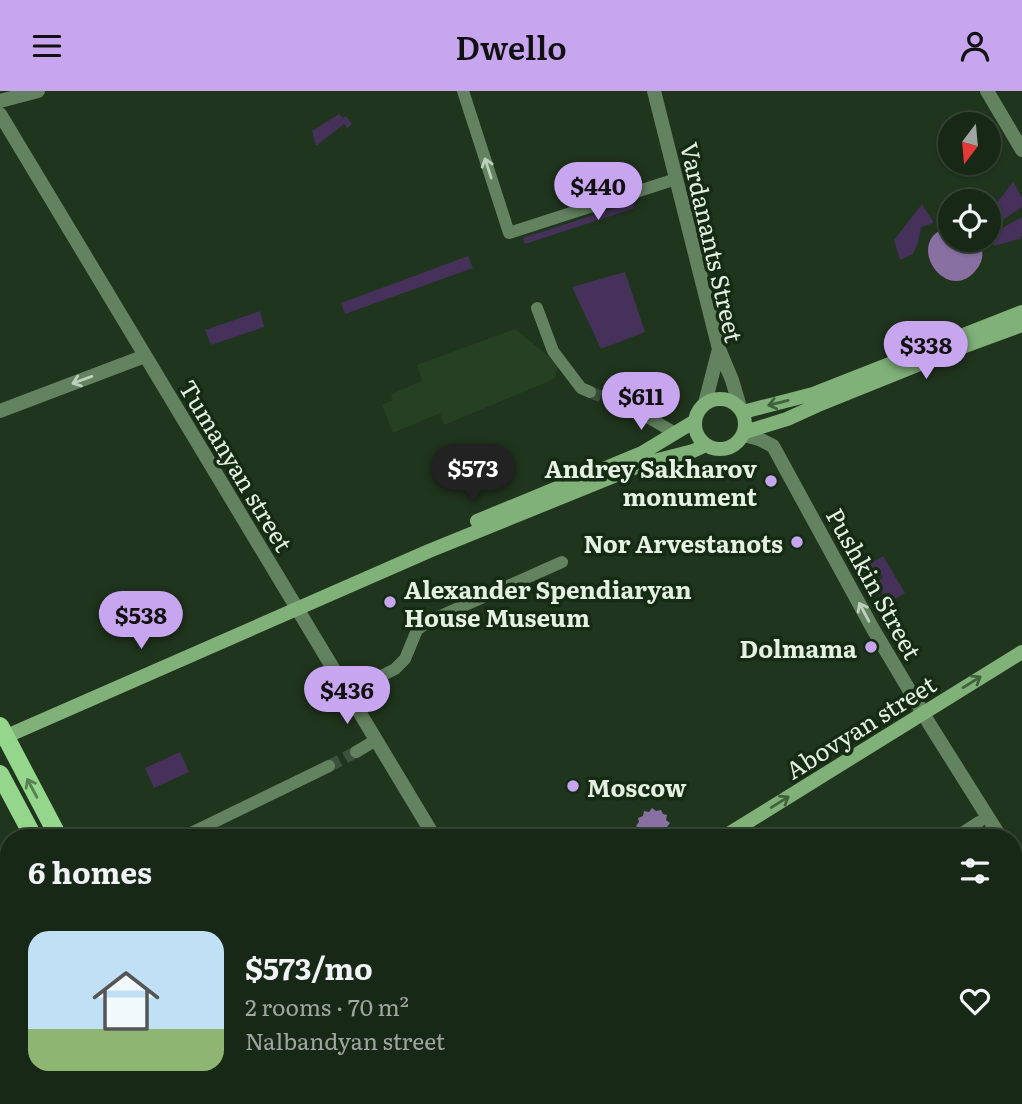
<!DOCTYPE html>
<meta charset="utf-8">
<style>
body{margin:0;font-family:Literata,serif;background:#21301f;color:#f1f3f6;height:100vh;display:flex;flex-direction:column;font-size:26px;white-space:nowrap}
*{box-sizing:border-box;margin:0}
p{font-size:23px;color:#9fa6a1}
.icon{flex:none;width:38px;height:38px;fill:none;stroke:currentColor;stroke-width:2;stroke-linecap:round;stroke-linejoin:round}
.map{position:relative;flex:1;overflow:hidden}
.details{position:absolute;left:0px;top:738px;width:1022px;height:275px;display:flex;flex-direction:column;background:#182816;border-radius:28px 28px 0 0;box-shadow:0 2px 5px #0004,0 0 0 2px #364435}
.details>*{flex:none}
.needle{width:46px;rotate:196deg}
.controls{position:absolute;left:938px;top:21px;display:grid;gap:14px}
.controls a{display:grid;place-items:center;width:63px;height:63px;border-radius:50%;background:#182816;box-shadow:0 2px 5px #0004,0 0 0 2px #364435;font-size:35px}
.price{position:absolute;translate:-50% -60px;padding:0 16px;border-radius:24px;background:#c8a6ef;color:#111;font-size:23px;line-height:46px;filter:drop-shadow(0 2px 4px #0008)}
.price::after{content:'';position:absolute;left:50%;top:42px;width:21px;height:16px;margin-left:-10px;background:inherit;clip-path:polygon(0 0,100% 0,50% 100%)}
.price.on{background:#222;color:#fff}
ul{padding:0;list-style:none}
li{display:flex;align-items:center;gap:21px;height:175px;padding:0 28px}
li span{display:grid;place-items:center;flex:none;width:196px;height:140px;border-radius:21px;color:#555}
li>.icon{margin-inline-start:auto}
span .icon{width:84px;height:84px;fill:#fffc;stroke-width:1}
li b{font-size:30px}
h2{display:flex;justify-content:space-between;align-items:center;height:84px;padding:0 28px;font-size:30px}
header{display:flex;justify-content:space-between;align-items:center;height:91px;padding:0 28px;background:#c8a6ef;color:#111;font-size:32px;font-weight:600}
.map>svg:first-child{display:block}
.built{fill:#264023}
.green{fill:#453159}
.water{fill:#8870a3}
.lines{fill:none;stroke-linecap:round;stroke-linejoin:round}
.minor-tunnel{stroke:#3d513b;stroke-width:12;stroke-dasharray:12 6;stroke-linecap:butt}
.pedestrian{stroke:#63825f;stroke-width:10}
.minor{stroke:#63825f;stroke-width:12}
.tertiary{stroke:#63825f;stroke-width:14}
.secondary{stroke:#80b179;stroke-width:14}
.primary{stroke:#95d68d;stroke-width:18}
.oneway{stroke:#bdd0bb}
.oneway2{stroke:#40613c}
.oneway3{stroke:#568050}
.poi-dot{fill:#c8a6ef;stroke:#162b13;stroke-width:2.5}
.labels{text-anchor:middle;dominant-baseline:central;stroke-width:7;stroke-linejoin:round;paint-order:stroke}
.street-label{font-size:24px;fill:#e4f1e2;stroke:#162b13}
.poi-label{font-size:24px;font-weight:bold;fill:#e4f1e2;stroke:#162b13;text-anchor:end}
</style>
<header><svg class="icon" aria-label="menu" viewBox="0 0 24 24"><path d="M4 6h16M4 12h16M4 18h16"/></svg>Dwello<svg class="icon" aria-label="person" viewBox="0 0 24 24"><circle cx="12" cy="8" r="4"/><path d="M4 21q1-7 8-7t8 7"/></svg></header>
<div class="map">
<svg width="1022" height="1013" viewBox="0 0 1022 1013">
<rect width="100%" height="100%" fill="#20351d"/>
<path class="built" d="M515,238L559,274L554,288L444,334L440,322L393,342L382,314L393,309L391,303L422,290L417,274Z"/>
<path class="green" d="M339,23L343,27L346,25L352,33L347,37L344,33L316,55L312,40Z
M1013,91L1022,107V116L989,138V122Z
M633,111L635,117L525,153L523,147Z
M922,113L934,132L921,136L918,152L913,163L900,169L894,149Z
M1022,126V145L1020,148L994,155L989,144Z
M468,165L473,177L345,223L341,212Z
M625,181L645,241L601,258L572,196Z
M260,220L264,236L211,254L205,239Z
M883,465L905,502L888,512L876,491L883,486L879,480L871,484L866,475Z
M180,661L189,681L154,697L145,677Z"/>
<path class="water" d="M950,135V149H979C984,159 984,170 976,179C947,216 900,149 950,135Z
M652,717L656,720L661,719L663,723L667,724L666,729L670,732L667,736L669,741L664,743L663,747H644V745L639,743L640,738L636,735L639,731L638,727L643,725L644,720L649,721Z"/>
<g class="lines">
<path class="minor-tunnel" d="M590,301L620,313
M329,675L356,661"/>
<path class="pedestrian" d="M1013,801L1018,788
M931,1013L935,1004"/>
<path class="minor" d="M463,0L509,142L676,88
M537,217L553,260L581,297L590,301
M620,313L651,328L675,342
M348,602L395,578L405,568L417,539L427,531L562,471
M356,661L376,649
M181,747L329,675
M954,747L979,731
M0,858L9,854
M355,1004L360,1013
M840,1004L845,1013
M552,1013L565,1004"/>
<path class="tertiary" d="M654,0L719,258L705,312
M987,0L1022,59
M0,10L38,0
M0,23L435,747
M719,258L732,289L740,316
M0,320L145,265
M744,344L759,348L773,355L873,538L930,634L1001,747
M1013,767L1022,781
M590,1004L595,1013"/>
<path class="secondary" d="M695 333a25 25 0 1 1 50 0a25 25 0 1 1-50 0Z
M743,321L813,303L1022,221
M745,341L787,328L818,314L957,258L1022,234
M477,430L642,362L695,330
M0,648L429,460L646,372L693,360L706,354
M722,747L1022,561
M300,1013L314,1004"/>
<path class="primary" d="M0,635L59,747
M0,683L34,747
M172,1004L176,1013
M193,1004L198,1013"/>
</g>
<defs><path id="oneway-shaft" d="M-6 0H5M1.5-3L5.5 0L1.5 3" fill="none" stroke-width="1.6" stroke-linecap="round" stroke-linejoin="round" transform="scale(1.75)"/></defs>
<g class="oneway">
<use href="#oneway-shaft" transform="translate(488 77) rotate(-108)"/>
<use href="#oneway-shaft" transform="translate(82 289) rotate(160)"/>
<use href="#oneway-shaft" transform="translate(864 521) rotate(-118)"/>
</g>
<g class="oneway2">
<use href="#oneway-shaft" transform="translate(778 312) rotate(166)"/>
<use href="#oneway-shaft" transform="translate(972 591) rotate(-32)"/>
<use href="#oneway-shaft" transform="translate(780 711) rotate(-32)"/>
</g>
<use class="oneway3" href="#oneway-shaft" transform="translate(32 697) rotate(-118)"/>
<g class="poi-dot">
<circle cx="771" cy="390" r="7"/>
<circle cx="797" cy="451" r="7"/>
<circle cx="390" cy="511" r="7"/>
<circle cx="871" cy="556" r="7"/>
<circle cx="573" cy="695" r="7"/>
</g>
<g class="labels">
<g class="street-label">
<text transform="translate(713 151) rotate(77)">Vardanants Street</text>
<text transform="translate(237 374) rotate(59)">Tumanyan street</text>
<text transform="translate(875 492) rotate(61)">Pushkin Street</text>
<text transform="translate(860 635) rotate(-32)">Abovyan street</text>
</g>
<g class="poi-label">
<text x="757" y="376">Andrey Sakharov<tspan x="757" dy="28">monument</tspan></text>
<text x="783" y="451">Nor Arvestanots</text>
<text x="404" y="497" text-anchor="start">Alexander Spendiaryan<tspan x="404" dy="28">House Museum</tspan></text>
<text x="857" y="556">Dolmama</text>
<text x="587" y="695" text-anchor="start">Moscow</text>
</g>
</g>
</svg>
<div class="controls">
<a><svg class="needle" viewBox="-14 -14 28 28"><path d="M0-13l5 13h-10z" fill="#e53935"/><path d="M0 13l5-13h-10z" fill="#9fa6a1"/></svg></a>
<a><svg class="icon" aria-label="locate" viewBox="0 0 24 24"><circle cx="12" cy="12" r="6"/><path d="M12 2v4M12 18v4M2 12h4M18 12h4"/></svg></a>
</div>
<b class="price" style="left:598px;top:131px">$440</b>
<b class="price" style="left:926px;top:290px">$338</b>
<b class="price" style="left:641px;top:341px">$611</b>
<b class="price on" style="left:473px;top:413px">$573</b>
<b class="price" style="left:141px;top:560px">$538</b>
<b class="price" style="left:347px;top:635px">$436</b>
<section class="details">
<h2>6 homes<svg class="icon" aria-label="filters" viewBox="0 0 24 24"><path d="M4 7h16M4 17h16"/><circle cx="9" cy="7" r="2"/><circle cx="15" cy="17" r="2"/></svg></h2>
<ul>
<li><span style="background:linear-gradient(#bfe0f5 70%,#8fb573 0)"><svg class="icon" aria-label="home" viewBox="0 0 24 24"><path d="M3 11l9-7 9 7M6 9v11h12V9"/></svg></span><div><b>$573/mo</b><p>2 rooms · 70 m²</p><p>Nalbandyan street</p></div><svg class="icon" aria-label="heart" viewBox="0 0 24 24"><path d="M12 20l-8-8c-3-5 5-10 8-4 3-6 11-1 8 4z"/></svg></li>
</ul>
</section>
</div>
